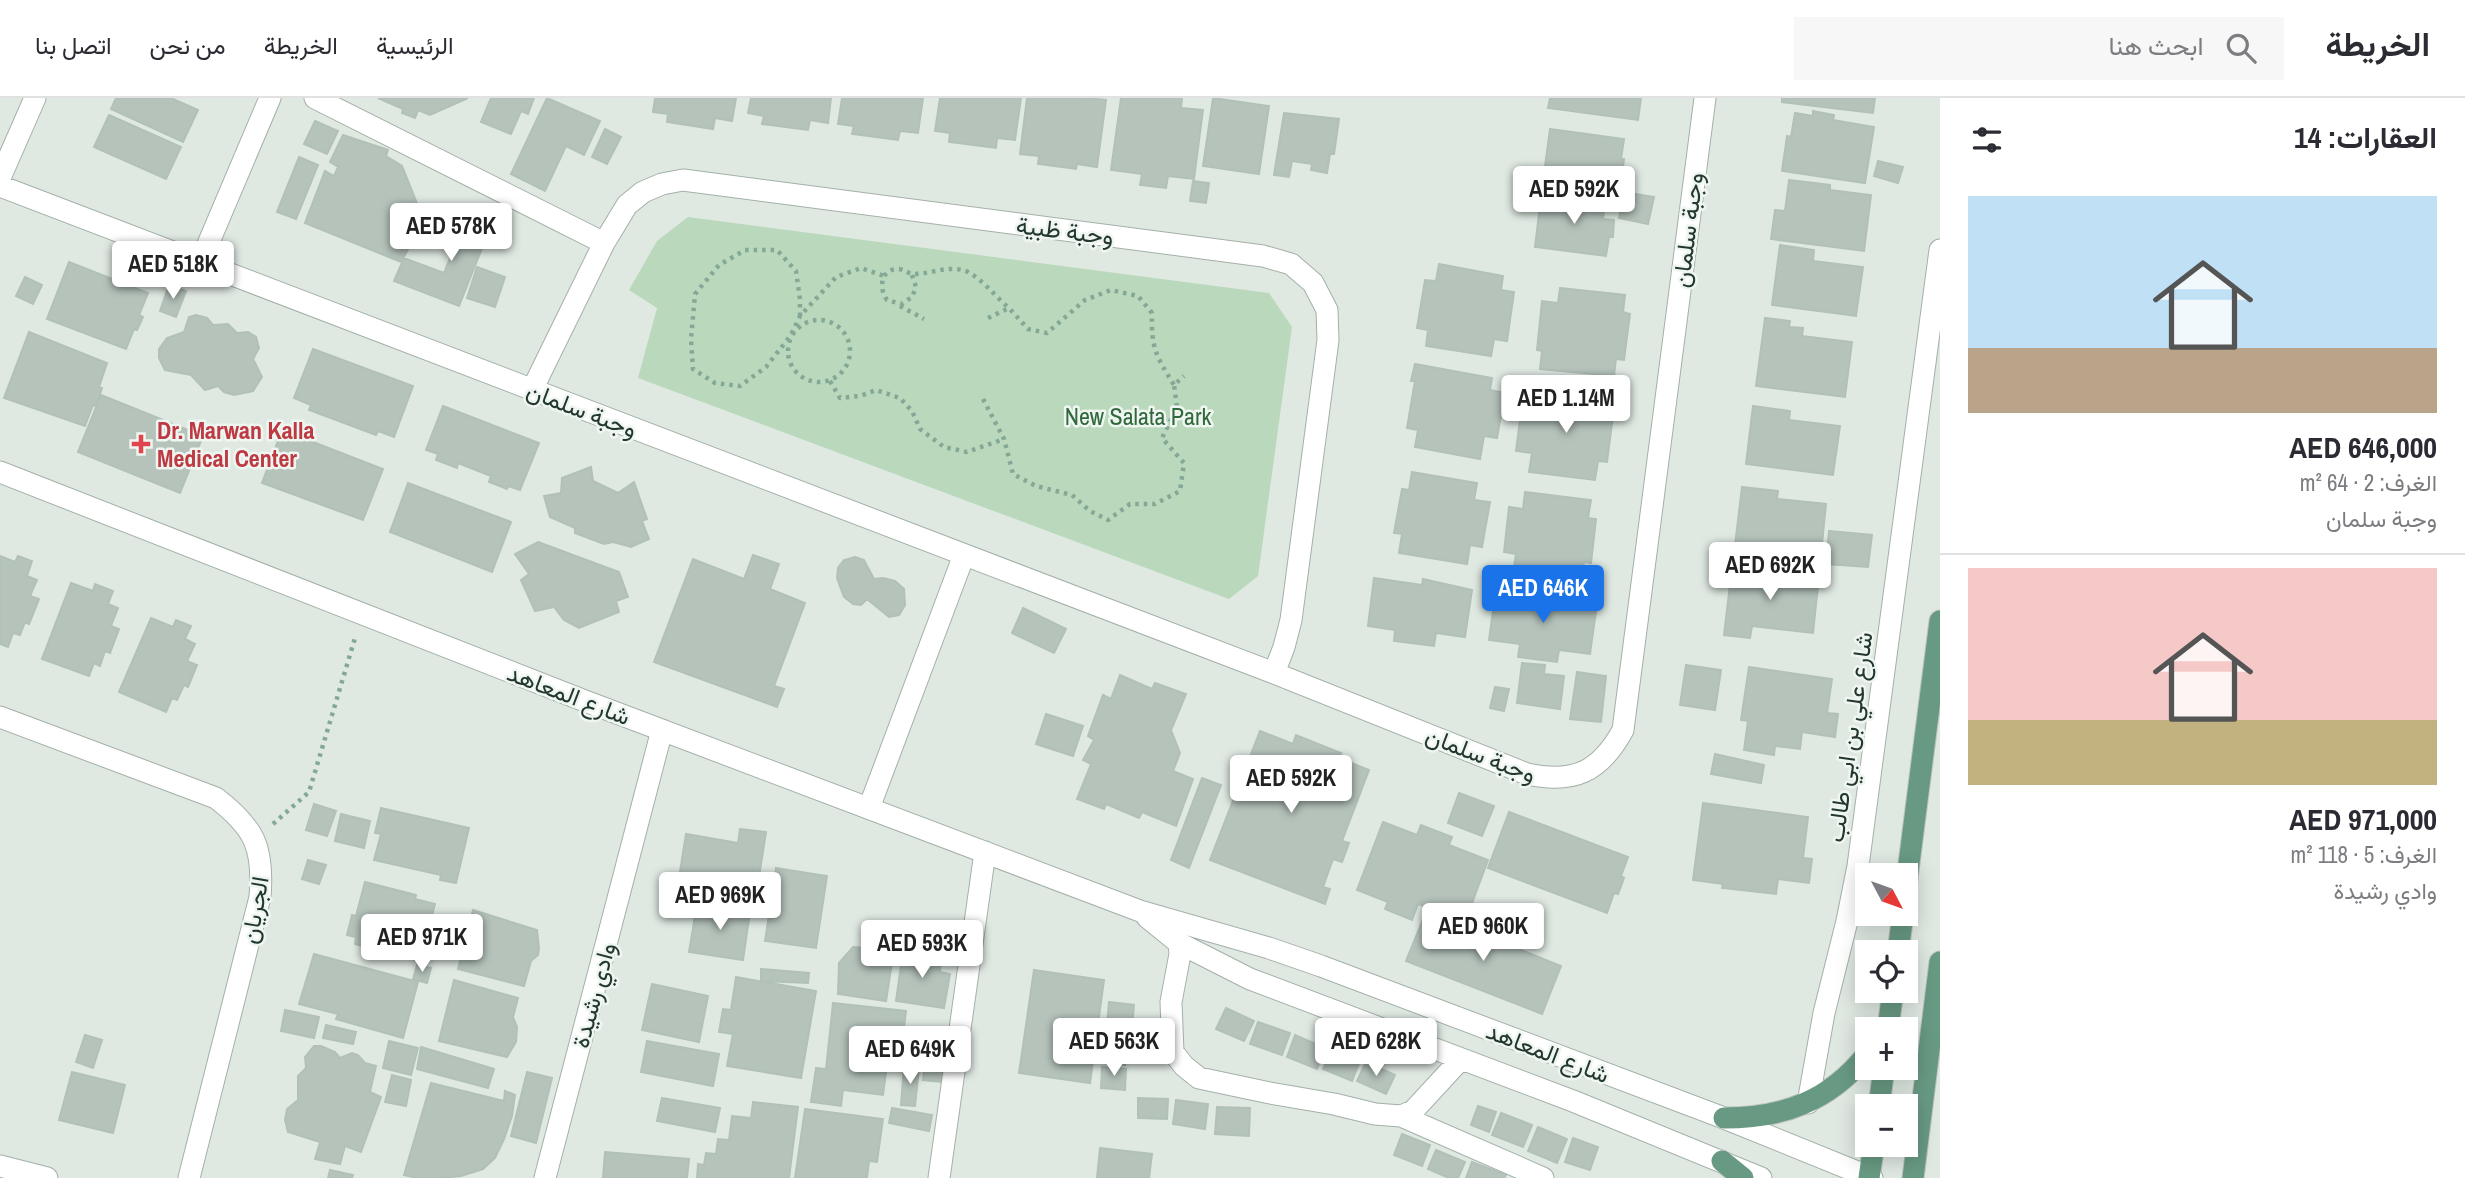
<!DOCTYPE html>
<html lang="ar">
<meta charset="utf-8">
<style>
body{margin:0;font-family:"Archivo Narrow",Vazirmatn,sans-serif;background:#f7f7f7;color:#2b2b33;direction:rtl;height:100vh;display:flex;flex-direction:column;font-size:26px;white-space:nowrap}
*{box-sizing:border-box;margin:0}
p{font-size:23px;color:#7c7c81}
.icon{flex:none;width:38px;height:38px;fill:none;stroke:currentColor;stroke-width:2;stroke-linecap:round;stroke-linejoin:round}
.map{position:relative;flex:1;overflow:hidden;direction:ltr}
.details{display:flex;flex-direction:column;background:#fff;width:525px}
.details>*{flex:none}
.needle{width:46px;rotate:131deg}
.fabs{position:absolute;left:1855px;top:765px;display:grid;gap:14px}
.fabs a{display:grid;place-items:center;width:63px;height:63px;border-radius:0px;background:#fff;box-shadow:0 4px 18px #0003;font-size:35px}
.price{position:absolute;translate:-50% -60px;padding:0 16px;border-radius:7px;background:#fff;color:#222;font-size:23px;line-height:46px;filter:drop-shadow(0 2px 4px #0008)}
.price::after{content:'';position:absolute;left:50%;top:42px;width:21px;height:16px;margin-left:-10px;background:inherit;clip-path:polygon(0 0,100% 0,50% 100%)}
.price.current{background:#1a73e8;color:#fff}
ul{padding:0;list-style:none}
li{display:grid;align-content:center;gap:14px;height:371px;padding:0 28px}
li+li{border-top:2px solid #e1e1e2}
li span{display:grid;place-items:center;height:217px;border-radius:0px;color:#555}
li>.icon{margin-inline-start:auto}
span .icon{width:126px;height:126px;fill:#fffc;stroke-width:1}
li b{font-size:30px}
h2{display:flex;justify-content:space-between;align-items:center;height:84px;padding:0 28px;font-size:30px}
header{display:flex;align-items:center;gap:42px;box-sizing:border-box;height:98px;padding:0 35px;background:#fff;border-bottom:2px solid #e1e1e2}
header strong{font-size:33px}
nav{display:flex;gap:38px;margin-inline-start:auto;font-size:24px}
.search{width:490px;height:63px;background:#f7f7f7;display:flex;align-items:center;gap:18px;box-sizing:border-box;padding:0 24px;border-radius:0px;color:#7c7c81;font-size:26px}
main{display:flex;flex:1;min-height:0}
.map>svg:first-child{display:block}
.green{fill:#bad8bc}
.building{fill:#b5c3bb;stroke:#b2c1b8;stroke-width:2}
.lines{fill:none;stroke-linecap:round;stroke-linejoin:round}
.minor-casing{stroke:#a3b0a8;stroke-width:23}
.major-casing{stroke:#bdc3c0;stroke-width:23}
.path{stroke:#83a996;stroke-width:4.5;stroke-dasharray:3.5 5;stroke-linecap:butt}
.minor{stroke:#fff;stroke-width:21}
.major{stroke:#689a83;stroke-width:21}
.health-dot{fill:#e0444e;stroke:#eff6f1;stroke-width:2.5}
.labels{text-anchor:middle;dominant-baseline:central;stroke-width:5;stroke-linejoin:round;paint-order:stroke}
.street-label{font-size:24px;fill:#22372d;stroke:#eff6f1}
.park-label{font-size:24px;fill:#31693c;stroke:#eff6f1}
.health-label{font-size:24px;font-weight:bold;fill:#be3a42;stroke:#eff6f1;text-anchor:start}
</style>
<header>
<strong>الخريطة</strong>
<div class="search"><svg class="icon" aria-label="search" viewBox="0 0 24 24"><circle cx="10" cy="10" r="6"/><path d="M15 15l6 6"/></svg>ابحث هنا</div>
<nav><a>الرئيسية</a><a>الخريطة</a><a>من نحن</a><a>اتصل بنا</a></nav>
</header>
<main>
<section class="details">
<h2>العقارات: 14<svg class="icon" aria-label="filters" viewBox="0 0 24 24"><path d="M4 7h16M4 17h16"/><circle cx="9" cy="7" r="2"/><circle cx="15" cy="17" r="2"/></svg></h2>
<ul>
<li><span style="background:linear-gradient(#bfe0f5 70%,#b9a48a 0)"><svg class="icon" aria-label="home" viewBox="0 0 24 24"><path d="M3 11l9-7 9 7M6 9v11h12V9"/></svg></span><div><b>AED 646,000</b><p>الغرف: 2 · 64 m²</p><p>وجبة سلمان</p></div></li>
<li><span style="background:linear-gradient(#f6c9c9 70%,#c2b280 0)"><svg class="icon" aria-label="home" viewBox="0 0 24 24"><path d="M3 11l9-7 9 7M6 9v11h12V9"/></svg></span><div><b>AED 971,000</b><p>الغرف: 5 · 118 m²</p><p>وادي رشيدة</p></div></li>
</ul>
</section>
<div class="map">
<svg width="1940" height="1080" viewBox="0 0 1940 1080">
<rect width="100%" height="100%" fill="#dfe9e2"/>
<path class="green" d="M688,119L1269,195L1292,229L1258,478L1229,501L638,280L657,210L629,192L657,143Z"/>
<path class="building" d="M116,0H171L198,12L183,44L111,11Z
M378,0H468L430,17L418,12L415,20L402,15L403,11Z
M491,0H534L528,16L521,13L511,36L481,24Z
M547,0L600,23L584,57L566,48L545,93L511,76Z
M655,0H736L732,23L715,20L713,31L667,24L668,16L653,14Z
M751,0H831L828,25L810,22L808,32L762,26L764,18L748,15Z
M842,0H923L918,35L900,33L898,42L852,36L854,28L838,26Z
M940,0H1021L1015,42L997,40L996,50L949,44L950,35L935,33Z
M1027,0H1087L1106,2L1097,69L1077,66L1076,71L1038,66L1039,58L1020,56Z
M1121,0H1182L1181,10L1203,12L1194,81L1168,78L1166,90L1140,87L1142,76L1111,72Z
M1213,0L1269,8L1259,76L1203,68Z
M1550,0H1641L1638,22L1548,10Z
M1782,0H1875L1873,15L1782,4Z
M1813,13L1834,17L1833,22L1874,29L1865,85L1782,73L1787,38L1791,39L1795,15L1813,18Z
M1284,15L1339,21L1334,56H1330L1327,75L1311,72L1312,66L1292,63L1289,79L1274,77Z
M109,17L181,49L166,81L94,49Z
M315,23L338,33L327,56L304,46Z
M605,31L621,39L607,66L592,59Z
M1550,31L1624,41L1621,61H1624L1622,76L1611,75L1608,92L1543,83Z
M343,37L388,52L386,58L402,68L418,108L407,129L417,135L401,164L305,125L325,73L334,78L338,69L330,64Z
M299,59L318,67L296,121L277,114Z
M1878,63L1903,69L1898,85L1874,78Z
M1789,82L1830,87V92L1871,97L1864,153L1771,141L1775,112L1785,113Z
M1193,83L1209,85L1206,105L1190,103Z
M1624,94L1654,99L1648,126L1619,120Z
M1541,99L1605,104L1603,121L1614,122L1613,139H1609L1606,158L1535,149Z
M470,110L494,120L459,208L394,183L404,160L444,175Z
M1780,147L1814,152L1813,163L1863,169L1856,218L1772,207Z
M69,164L148,195L139,217L143,219L137,232L134,231L126,251L47,221Z
M1439,166L1503,178L1501,192L1514,194L1507,243L1494,241L1491,258L1426,248L1428,232L1417,230L1425,182L1436,183Z
M477,169L505,179L495,209L467,200Z
M25,179L42,187L33,206L16,198Z
M169,187L186,193L176,219L160,213Z
M1560,190L1625,197L1623,214L1630,216L1624,262L1616,261L1614,278L1540,271L1542,253L1537,252L1542,203L1558,205Z
M196,217L207,220L213,227L228,226L237,235L248,234L256,239L259,250L253,261L262,279L253,293L234,297L224,294L218,288L205,292L191,277L165,272L159,260V251L167,240L184,234L189,219Z
M1765,220L1790,223L1789,229L1803,230L1802,238L1852,244L1845,299L1756,288Z
M29,234L107,265L99,289L102,290L96,308L93,307L85,328L4,300Z
M313,251L413,288L394,339L378,333L376,337L309,312L311,307L294,300Z
M1415,266L1492,280L1490,292L1505,295L1497,340L1484,338L1480,361L1415,349L1418,332L1407,330L1415,283H1411Z
M1541,292L1608,301L1606,317L1613,318L1607,364L1598,363L1595,382L1529,374L1532,355L1516,353L1522,306L1538,308Z
M101,297L203,338L180,395L78,354Z
M443,308L539,345L520,392L508,388L507,391L489,384L491,378L458,365L457,370L436,362L438,356L426,352Z
M1753,308L1790,313L1789,322L1840,328L1833,377L1746,366Z
M282,332L383,371L363,422L262,385Z
M591,369L593,383L618,395L634,384L647,421L642,423L649,441L631,449L613,444L604,446L575,435V430L550,419L544,398L561,395L562,380Z
M1412,374L1477,385L1474,402L1490,404L1482,449L1470,447L1467,466L1399,455L1402,436L1394,435L1402,391L1409,392Z
M408,385L511,424L492,474L390,434Z
M1742,389L1778,393L1777,401L1826,406L1821,456L1735,447Z
M1525,394L1591,402L1588,420L1596,421L1591,465L1584,464L1581,483L1513,476L1516,456L1504,454L1509,409L1523,411Z
M1829,433L1872,437L1868,469L1826,466Z
M538,444L619,474L628,499L616,503L619,514L579,530L564,522L554,509L535,513L521,482L529,476L515,456Z
M753,457L779,466L770,491L805,505L774,588L784,591L777,609L654,564L693,461L744,481Z
M0,458L15,464L18,458L32,463L27,478L37,482L30,498L39,501L29,526L25,524L20,537L13,535L8,549L0,546Z
M855,459L864,462L874,481L883,480L895,483L904,491L905,507L899,517L889,519L867,501L861,507L853,506L844,499L837,480L838,470L844,462Z
M1732,469L1819,478L1813,535L1752,528L1750,540L1724,537Z
M1374,480L1422,487L1423,481L1472,492L1465,539L1436,535L1434,548L1394,543L1395,532L1368,528Z
M71,485L93,493L95,486L113,493L108,506L118,510L111,528L119,531L110,555L105,553L100,568L94,565L89,578L42,561Z
M1496,492L1597,506L1590,556L1559,552L1557,564L1518,559L1520,546L1489,542Z
M1023,510L1066,531L1054,555L1012,535Z
M151,520L173,529L176,522L191,528L185,541L195,546L187,563L197,567L188,589L184,587L177,602L172,600L166,614L119,594Z
M1522,565L1545,567L1544,576L1564,578L1560,611L1517,605Z
M1686,567L1721,572L1715,612L1680,607Z
M1749,569L1832,581L1827,615L1838,616L1835,639L1802,634L1800,651L1775,648L1774,657L1744,652L1748,623L1741,622Z
M1577,574L1606,578L1601,624L1570,621Z
M1120,577L1152,591L1155,585L1186,596L1171,632L1180,655L1173,673L1193,681L1176,728L1142,714L1139,720L1106,706L1104,711L1077,701L1091,666L1083,662L1094,642L1088,638L1103,597L1111,601Z
M1495,589L1509,591L1504,613L1490,610Z
M1046,616L1083,628L1073,658L1036,646Z
M1260,633L1293,646L1296,637L1341,655L1339,660L1369,672L1342,743L1349,745L1342,764L1333,761L1323,789L1330,791L1325,806L1210,762Z
M1715,656L1764,667L1761,685L1711,676Z
M1202,680L1221,687L1189,770L1171,762Z
M1459,695L1494,708L1482,738L1448,725Z
M1703,705L1808,719L1803,760L1812,761L1809,785L1778,781L1776,796L1722,790L1723,786L1693,782Z
M314,706L336,713L327,738L306,732Z
M381,710L469,730L456,785L440,782L441,777L374,762L381,736L375,735Z
M1509,714L1628,759L1621,778L1624,780L1618,796L1614,795L1607,815L1488,770Z
M341,716L370,723L364,750L335,743Z
M1383,724L1417,737L1421,727L1452,739L1449,747L1488,762L1465,824L1418,806L1412,822L1385,811L1388,804L1357,792Z
M740,731L766,734L755,804L689,794L691,782L679,780L686,736L738,745Z
M308,762L326,767L319,786L302,781Z
M776,770L827,778L816,850L765,843Z
M365,784L416,797L415,801L435,806L420,863L355,846L356,839L347,837L352,817L356,818Z
M697,806L750,814L743,862L689,854Z
M473,812L537,832L539,850L538,857L531,863L524,888L458,871Z
M1426,814L1561,868L1542,916L1406,863Z
M853,849L894,852L886,903L838,896L839,865Z
M903,853L941,858L940,874L950,876L944,910L896,903Z
M314,856L418,884L403,940L336,921L338,916L299,906Z
M417,867L431,870L427,885L413,881Z
M761,871L809,875L808,885L761,883Z
M1034,872L1104,882L1090,985L1019,975Z
M736,879L816,893L801,980L727,968L733,936L719,934L723,911L731,912Z
M454,882L518,900L513,919L517,929L516,944L507,959L439,943Z
M652,886L708,898L699,944L642,932Z
M1109,904L1134,907L1132,930L1107,927Z
M833,905L906,913L901,953L889,951L883,997L843,992L841,1008L811,1004L816,970L826,971Z
M1226,910L1254,923L1244,943L1216,931Z
M285,912L319,919L314,940L281,933Z
M1258,924L1290,935L1282,957L1250,946Z
M326,927L356,934L353,946L323,940Z
M929,935L947,937L942,984L923,982Z
M1106,935L1129,938L1125,967L1102,963Z
M85,937L102,942L93,970L76,964Z
M1295,937L1325,950L1317,971L1287,959Z
M389,943L418,950L411,977L383,970Z
M647,943L719,956L713,988L641,974Z
M314,948H321L335,954L340,960L352,955L358,957L365,965L376,968L370,994L381,999L361,1054L345,1048L340,1066L315,1061L320,1044L288,1034L285,1022L287,1011L298,1002V978L306,970L305,959Z
M421,949L494,971L488,990L417,971Z
M1332,952L1360,963L1352,983L1323,971Z
M1366,964L1395,977L1386,996L1357,983Z
M904,967L919,969L915,1008L901,1007Z
M1102,969L1126,971L1125,992L1101,990Z
M72,974L125,987L113,1035L59,1022Z
M527,974L552,980L536,1045L511,1038Z
M392,977L411,982L406,1008L385,1004Z
M431,985L504,1003L505,993L515,997L512,1018L504,1041L495,1060L483,1071L461,1078L441,1080H417L404,1077Z
M662,1000L720,1010L715,1034L657,1023Z
M1138,1000L1168,1001L1167,1021L1138,1020Z
M1176,1002L1208,1006L1205,1031L1173,1026Z
M753,1004L798,1009L789,1080H697L698,1066L704,1067L706,1055L716,1056L718,1041L729,1042L732,1018L751,1020Z
M1478,1008L1496,1014L1489,1034L1471,1027Z
M1217,1009L1250,1010L1249,1038L1215,1036Z
M892,1010L932,1017L929,1033L889,1025Z
M805,1011L883,1021L877,1064L869,1063L867,1080H795Z
M1501,1015L1532,1027L1523,1049L1492,1037Z
M1538,1029L1567,1041L1557,1065L1528,1053Z
M1402,1036L1430,1047L1422,1068L1394,1057Z
M1573,1040L1598,1049L1590,1072L1565,1064Z
M1100,1050L1152,1056L1149,1080H1097Z
M1436,1052L1465,1064L1458,1080H1449L1428,1071Z
M605,1054L689,1061L687,1080H603Z
M1472,1064L1506,1077L1504,1080H1466Z
M330,1072L353,1077L352,1080H328Z"/>
<g class="lines">
<g class="minor-casing">
<path id="minor" d="M315,0L604,145
M0,80L35,0
M0,88L1274,575L1527,676C1574,686 1600,674 1623,632L1705,0
M200,165L270,0
M532,292L604,145L627,107L643,94L662,86L683,82L1263,158L1291,166L1313,185L1327,212L1328,242L1291,522L1284,549L1274,575
M0,374L585,603L1140,813L1269,850L1321,868L1724,1020L1872,1080
M0,619L216,700C255,730 264,750 260,799L189,1080
M869,710L964,457
M1147,819L1179,845L1250,881L1573,1003L1761,1080
M1179,845L1180,856L1171,904L1173,954L1184,968L1199,980L1270,995L1334,1006L1375,1016L1401,1018L1413,1013L1461,961
M1808,1005L1824,915L1847,823L1858,768L1940,152
M1401,1018L1543,1080
M0,1068L47,1080
M545,1080L662,632
M939,1080L985,754"/>
</g>
<g class="major-casing">
<path id="major" d="M1906,789L1940,523
M1898,854L1903,816
M1888,931L1893,892
M1879,1008L1884,970
M1724,1020C1783,1020 1830,1003 1867,956
M1722,1063L1743,1080
M1869,1080L1874,1046
M1913,1080L1940,864"/>
</g>
<path class="path" d="M912,177L916,189L912,199L902,206L887,202C878,190 881,170 899,171C905,172 909,176 914,176C932,176 950,166 968,174C983,182 996,199 1009,210
M900,208L924,221
M800,218V201L796,173L777,152H745L719,167L695,196L691,241L693,271L715,285L740,288L766,269L791,237L800,218L836,179L861,170L884,178
M988,220L1009,210L1028,231L1047,235L1085,202L1111,192L1138,198L1152,215C1151,250 1156,258 1174,287
M788 253a31 31 0 1 1 62 0a31 31 0 1 1-62 0Z
M830,283L840,300L860,298L876,292L900,300L912,313L920,331L944,349L967,354L1004,341
M983,301L1004,341L1013,376L1036,388L1072,397L1090,413L1108,422L1130,406H1155L1180,393L1184,365L1162,340L1177,309L1174,287L1184,278
M273,726L309,694L355,540"/>
<use href="#minor" class="minor"/>
<use href="#major" class="major"/>
</g>
<path class="health-dot" d="M137.5 335.5h7v7h7v7h-7v7h-7v-7h-7v-7h7z"/>
<g class="labels">
<g class="street-label">
<text transform="translate(1065 132) rotate(7)">وجبة ظبية</text>
<text transform="translate(1687 132) rotate(-83)">وجبة سلمان</text>
<text transform="translate(582 311) rotate(21)">وجبة سلمان</text>
<text transform="translate(569 596) rotate(21)">شارع المعاهد</text>
<text transform="translate(1849 639) rotate(-82)">شارع علي بن ابي طالب</text>
<text transform="translate(1481 656) rotate(21)">وجبة سلمان</text>
<text transform="translate(254 812) rotate(-80)">الجريان</text>
<text transform="translate(593 897) rotate(-75)">وادي رشيدة</text>
<text transform="translate(1548 954) rotate(21)">شارع المعاهد</text>
</g>
<g class="park-label">
<text x="1138" y="318">New Salata Park</text>
</g>
<g class="health-label">
<text x="157" y="332">Dr. Marwan Kalla<tspan x="157" dy="28">Medical Center</tspan></text>
</g>
</g>
</svg>
<div class="fabs">
<a><svg class="needle" viewBox="-14 -14 28 28"><path d="M0-13l5 13h-10z" fill="#e53935"/><path d="M0 13l5-13h-10z" fill="#7c7c81"/></svg></a>
<a><svg class="icon" aria-label="locate" viewBox="0 0 24 24"><circle cx="12" cy="12" r="6"/><path d="M12 2v4M12 18v4M2 12h4M18 12h4"/></svg></a>
<a>+</a>
<a>−</a>
</div>
<b class="price" style="left:1574px;top:128px">AED 592K</b>
<b class="price" style="left:451px;top:165px">AED 578K</b>
<b class="price" style="left:173px;top:203px">AED 518K</b>
<b class="price" style="left:1566px;top:337px">AED 1.14M</b>
<b class="price" style="left:1770px;top:504px">AED 692K</b>
<b class="price current" style="left:1543px;top:527px">AED 646K</b>
<b class="price" style="left:1291px;top:717px">AED 592K</b>
<b class="price" style="left:720px;top:834px">AED 969K</b>
<b class="price" style="left:1483px;top:865px">AED 960K</b>
<b class="price" style="left:422px;top:876px">AED 971K</b>
<b class="price" style="left:922px;top:882px">AED 593K</b>
<b class="price" style="left:1114px;top:980px">AED 563K</b>
<b class="price" style="left:1376px;top:980px">AED 628K</b>
<b class="price" style="left:910px;top:988px">AED 649K</b>
</div>
</main>
